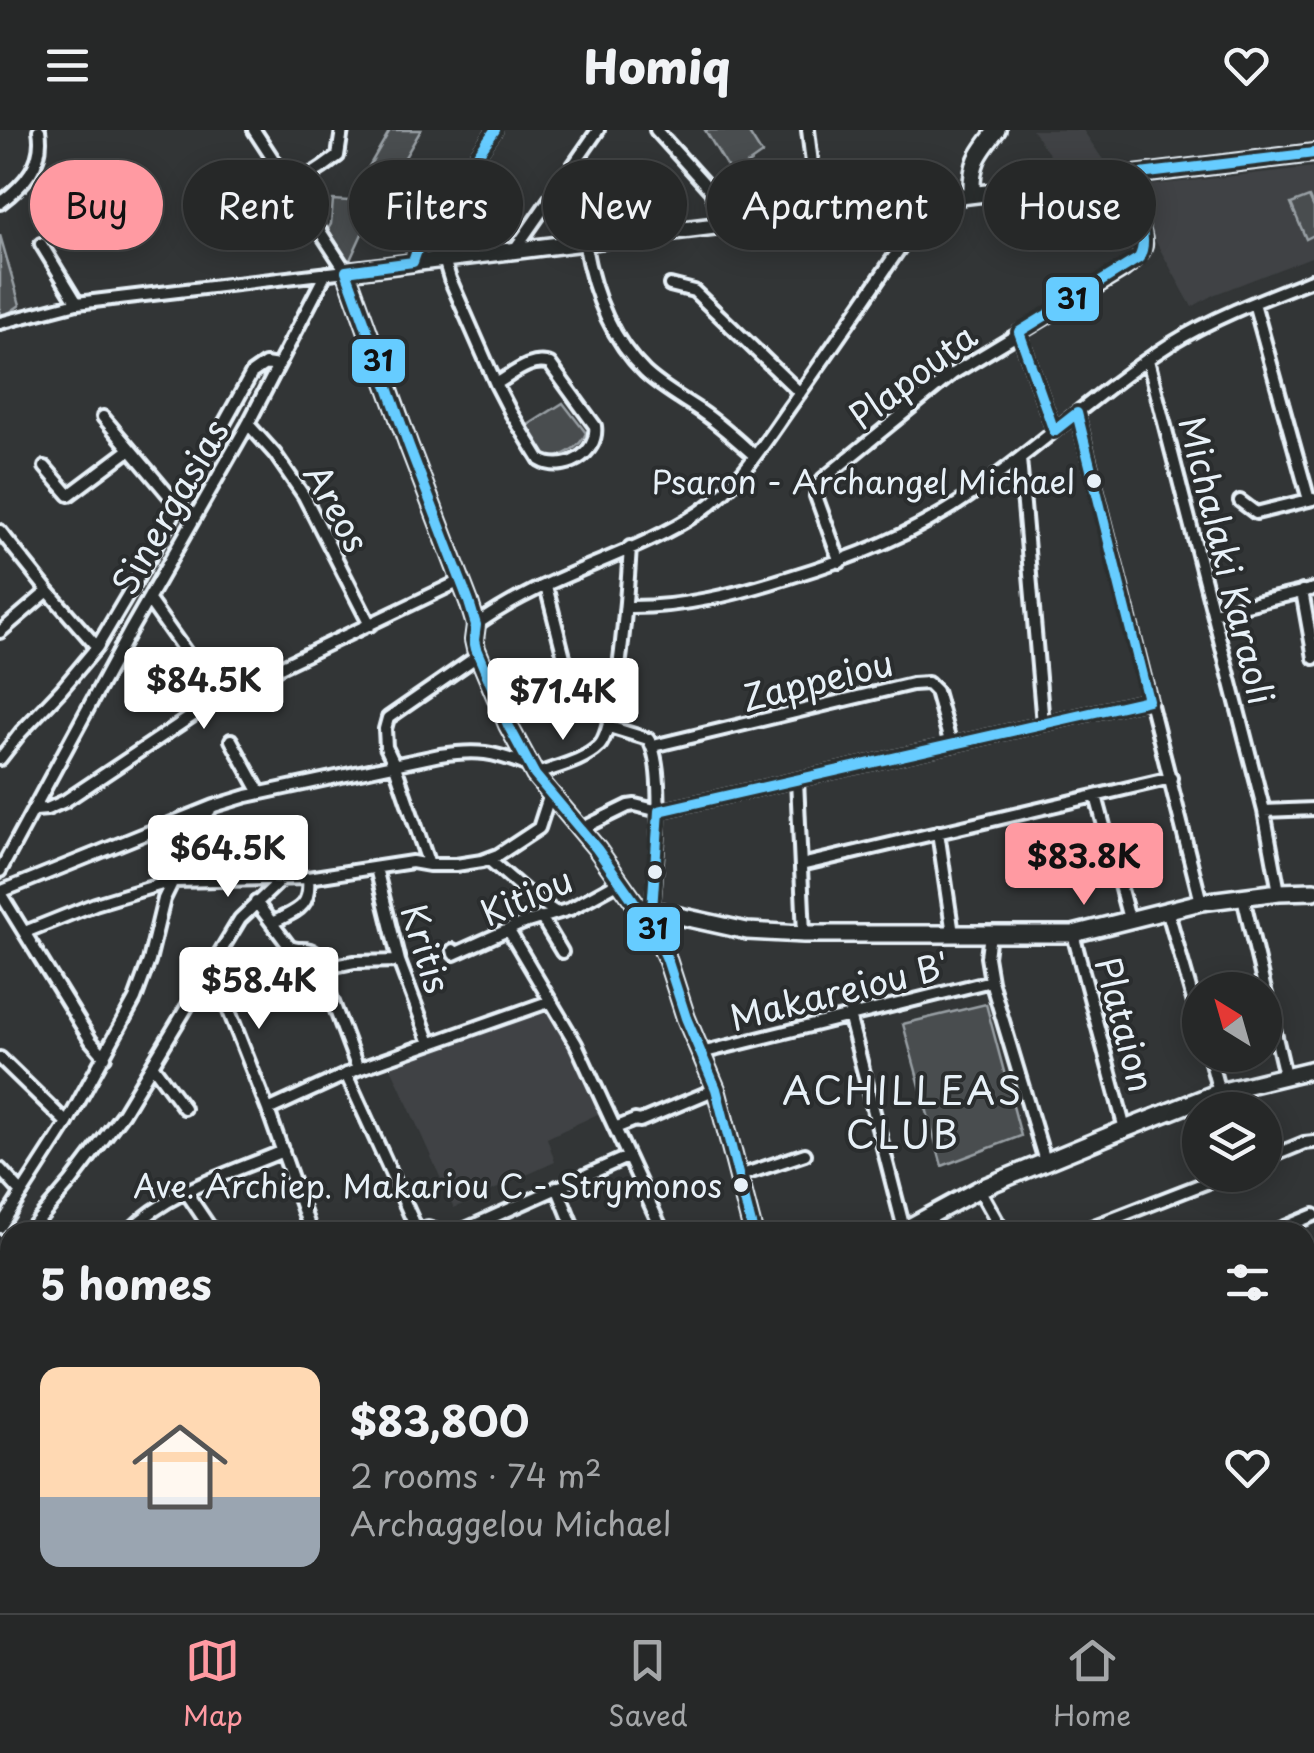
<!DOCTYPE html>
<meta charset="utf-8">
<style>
body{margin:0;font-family:"Playpen Sans",sans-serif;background:#323434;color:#f1f3f6;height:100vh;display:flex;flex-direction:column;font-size:38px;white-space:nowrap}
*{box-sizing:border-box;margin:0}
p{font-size:32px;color:#a4a6a8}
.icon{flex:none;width:55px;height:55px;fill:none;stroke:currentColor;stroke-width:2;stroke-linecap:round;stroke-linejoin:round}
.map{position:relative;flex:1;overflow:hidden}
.panel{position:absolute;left:0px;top:1092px;width:1315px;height:392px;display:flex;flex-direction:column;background:#262828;border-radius:30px 30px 0 0;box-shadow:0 5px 25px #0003,0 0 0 2px #424445}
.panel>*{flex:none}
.top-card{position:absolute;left:30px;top:30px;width:1255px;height:90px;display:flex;gap:20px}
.needle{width:65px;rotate:323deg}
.tools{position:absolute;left:1182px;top:842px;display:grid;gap:20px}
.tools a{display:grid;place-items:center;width:100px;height:100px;border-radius:50%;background:#262828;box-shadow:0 5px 25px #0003,0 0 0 2px #424445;font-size:50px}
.price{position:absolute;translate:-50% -85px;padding:0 22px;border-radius:10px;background:#fff;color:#222;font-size:32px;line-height:65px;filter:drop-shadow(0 2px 5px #0008)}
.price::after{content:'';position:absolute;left:50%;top:60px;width:30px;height:22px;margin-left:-15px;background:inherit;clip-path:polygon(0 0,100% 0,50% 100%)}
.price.selected{background:#ff9aa2;color:#111}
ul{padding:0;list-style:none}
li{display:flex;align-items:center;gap:30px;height:250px;padding:0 40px}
li span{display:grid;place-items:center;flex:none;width:280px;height:200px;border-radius:20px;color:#555}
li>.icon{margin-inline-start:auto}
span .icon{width:120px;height:120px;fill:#fffc;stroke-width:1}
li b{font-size:42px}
h2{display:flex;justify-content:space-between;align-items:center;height:120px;padding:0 40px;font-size:42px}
.chip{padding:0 35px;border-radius:45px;background:#262828;box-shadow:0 5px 25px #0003,0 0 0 2px #424445;font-size:35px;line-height:90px}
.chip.selected{background:#ff9aa2;color:#111}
header{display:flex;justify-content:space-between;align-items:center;height:130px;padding:0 40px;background:#262828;font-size:45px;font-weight:800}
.tab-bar{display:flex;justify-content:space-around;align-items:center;height:140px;border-top:2px solid #424445;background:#262828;font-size:28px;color:#a4a6a8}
.tab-bar a{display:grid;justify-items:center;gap:5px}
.tab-bar .selected{color:#ff9aa2}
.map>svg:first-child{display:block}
.built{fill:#3f4244}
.green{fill:#494d4f;stroke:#989fa4;stroke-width:2.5}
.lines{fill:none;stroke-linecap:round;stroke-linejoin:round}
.street-casing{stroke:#e8f1f8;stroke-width:18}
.secondary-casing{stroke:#e8f1f8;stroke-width:22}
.street{stroke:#2a2d2e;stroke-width:10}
.secondary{stroke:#2a2d2e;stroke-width:15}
.bus-1-casing{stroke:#2a2d2e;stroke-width:18}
.bus-1{stroke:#6cf;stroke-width:10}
.bus-dot{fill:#e8f1f8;stroke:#2a2d2e;stroke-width:4}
.labels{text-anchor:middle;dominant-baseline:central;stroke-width:8;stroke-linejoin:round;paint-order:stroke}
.bus-label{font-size:32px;fill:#e8f1f8;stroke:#2a2d2e;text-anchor:end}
.street-label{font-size:35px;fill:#e8f1f8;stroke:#2a2d2e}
.neighbourhood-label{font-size:38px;letter-spacing:2.5px;fill:#e8f1f8;stroke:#2a2d2e}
.line-badge{stroke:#2a2d2e;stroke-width:4}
.pale-badge-label{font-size:28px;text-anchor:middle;font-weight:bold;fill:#111}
</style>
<header><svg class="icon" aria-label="menu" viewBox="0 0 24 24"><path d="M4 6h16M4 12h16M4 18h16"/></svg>Homiq<svg class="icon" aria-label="heart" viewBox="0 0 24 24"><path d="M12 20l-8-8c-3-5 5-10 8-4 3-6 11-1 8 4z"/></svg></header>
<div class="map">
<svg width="1314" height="1483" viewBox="0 0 1314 1483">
<rect width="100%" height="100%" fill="#323536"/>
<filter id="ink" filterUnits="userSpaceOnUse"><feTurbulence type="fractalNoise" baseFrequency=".01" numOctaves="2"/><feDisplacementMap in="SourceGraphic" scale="20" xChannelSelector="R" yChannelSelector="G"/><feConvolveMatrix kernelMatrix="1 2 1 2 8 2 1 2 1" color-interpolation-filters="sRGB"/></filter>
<g filter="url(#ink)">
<path class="built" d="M1032,0H1083L1110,40L1063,44Z
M1314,37V126L1213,165L1192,177L1126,58Z
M549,877L602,982L547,1008L555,1032L454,1078L389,933Z"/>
<path class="green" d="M390,0H421L378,73L372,96L366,95L350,130L346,129L328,99L331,94L333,70L349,71Z
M705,0H747L762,24L732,45Z
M1309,67L1314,78V105L1306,109L1291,74Z
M0,105L20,175L0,189Z
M563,273L586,303C581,317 558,331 543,327L525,297Z
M986,874L1021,1006L942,1036L903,894Z
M0,1317L10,1326V1379L0,1388Z
M124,1475H227L218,1483H132Z"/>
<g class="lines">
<g class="street-casing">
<path id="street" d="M656,0L711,61L716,74L720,96
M808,0L818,83
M283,44C308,53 318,40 338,26L342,0
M0,73C24,55 45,33 39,0
M584,111C592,158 610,208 645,242C662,258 683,269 702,282C721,295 738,311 755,326
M41,114L77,173
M515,119L598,0
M444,129L450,149L496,254L511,283L540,330C563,344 599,324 595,296L550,234C531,227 512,245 496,254
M413,132L423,103L495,0
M670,155L694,161L800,263
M1254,173L1309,370
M0,193L77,173L346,141L254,0
M1019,202L1054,301
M1148,230L1264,681L1279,762
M1077,283L1201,772
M103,287L178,376
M248,294L275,324L304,366L370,495
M1020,329L1043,594
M45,337L69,365L129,320
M1240,371L1256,383L1313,369
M0,401L48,461L97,517
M840,432L816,366L818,357L823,349L952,244L1123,141C1132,134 1142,127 1145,116C1148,100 1123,62 1115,47
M546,456L565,531
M1302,461L1314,528
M148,469L219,569
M626,477C682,478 737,464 790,447C853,428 914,404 969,366C1038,318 1099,260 1169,215C1214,187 1265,168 1314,149
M1213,483L1314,459
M476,495C544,445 630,428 700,382C738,356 763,315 789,278C828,224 865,169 902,115L913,92L918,71
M0,502L48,461
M609,597L648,609C667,636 655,744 652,780
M231,610L260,663
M653,616L912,554L928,553L936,561L951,615
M0,629L21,602L61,560L97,517L149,429L252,243L265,234L278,236
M535,645C555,637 583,632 599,616C618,598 628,450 630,417
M797,650L804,804
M1096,666L1129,789
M35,680L47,679L65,671L198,582L251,551L460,451
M1264,681L1314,679
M581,699L628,676L635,675L659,681L1148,570
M938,702L953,804
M488,729L525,761L555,782
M429,735L395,636L386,617L385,599L388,588L479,525
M801,735L1171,648
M376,738L399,831L430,913
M0,741L131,499L248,294L326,143
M0,762L214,676L247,666L440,625C478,619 493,622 529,636
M0,763L91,911L105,927
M1243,767L1285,945
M256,772L289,816C297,822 307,816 314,822L358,939
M1167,779L1200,894
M541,787L562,822
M272,793C296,780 311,779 308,748
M509,801L576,914L663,1102
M25,802L95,774L172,751L308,748L412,732L429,735H456L482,731L498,725L539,698L550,664
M990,804L987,827L991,851L1045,1031
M1073,804L1125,999
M453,820L454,824L521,794L570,779L621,751
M212,838L268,980L311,1102
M320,839L354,832L399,831
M849,885L904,1099
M701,923L991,851
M1209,925L1219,962
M0,928L67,993
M153,936L184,978
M346,944L418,1102
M268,980L358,939L551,871
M615,998L635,990L640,991L716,959
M1265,1029L1304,1013L1314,1012
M0,1039L22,1063
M739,1046L805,1024
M557,1057L575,1102
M979,1059L1003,1102
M186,1062L213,1102
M0,1097L67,993L135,869L149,831L164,769L203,689L210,680
M28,1102L71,1052L123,983L240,789L282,749
M128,1102C170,1060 229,1044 283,1021
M417,1102L428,1098L441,1102
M459,1102L627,1027
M1079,1102L1226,1045
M1273,1102L1314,1085
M0,1132L10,1122
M0,1139L10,1149
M1305,1228L1314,1212
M0,1263L10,1251
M0,1353L10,1357
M0,1374L10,1361
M118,1475L125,1483
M248,1475L255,1483
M401,1475L424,1483
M646,1475L650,1483
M933,1475L937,1483
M1022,1475L1026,1483
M441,1476H450L453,1480L467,1475
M689,1483L706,1475
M993,1483L1008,1475
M1147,1483L1153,1475
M1305,1483L1314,1440"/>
</g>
<g class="secondary-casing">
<path id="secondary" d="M972,64C971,32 978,24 997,0
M644,783L652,780L747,801L804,804H1073L1201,772L1279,762L1314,761
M753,1102L716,959L686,888L667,829L654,800L597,719L535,645L508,595L476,519L474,510L476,495L469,472L409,316L346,141L1314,23
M900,1102L979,1059L1125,999L1219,962L1314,939
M779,1475L780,1483"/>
</g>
<use href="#street" class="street"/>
<use href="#secondary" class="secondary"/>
<g class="bus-1-casing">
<path id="bus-1" d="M495,0L423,103L413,132L346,141L409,316L469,472L476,495L474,510L476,519L508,595L535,645L597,719L654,800L667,829L686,888L716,959L753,1102
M644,783L652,780L659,681L1148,570L1077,283L1054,301L1019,202L1139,128C1153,101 1128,71 1115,47L1314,23"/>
</g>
<use href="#bus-1" class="bus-1"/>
</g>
</g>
<g class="bus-dot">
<circle cx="1094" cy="351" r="9"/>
<circle cx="655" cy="742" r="9"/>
<circle cx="741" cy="1055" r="9"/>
</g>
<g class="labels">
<g class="bus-label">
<text x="1075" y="351">Psaron - Archangel Michael</text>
<text x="722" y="1055">Ave. Archiep. Makariou C - Strymonos</text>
</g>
<g class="street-label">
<text transform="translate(912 245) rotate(-37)">Plapouta</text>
<text transform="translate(169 376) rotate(-60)">Sinergasias</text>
<text transform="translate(338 377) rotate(61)">Areos</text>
<text transform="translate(1228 430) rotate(76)">Michalaki Karaoli</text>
<text transform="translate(817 549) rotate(-14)">Zappeiou</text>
<text transform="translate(526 765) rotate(-23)">Kitiou</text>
<text transform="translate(427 818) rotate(73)">Kritis</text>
<text transform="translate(839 860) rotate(-14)">Makareiou B'</text>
<text transform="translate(1126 894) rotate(75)">Plataion</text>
</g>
<g class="neighbourhood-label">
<text x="903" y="959">ACHILLEAS<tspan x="903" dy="44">CLUB</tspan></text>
</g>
</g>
<g class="line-badge">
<rect x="1044" y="145" width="57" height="48" rx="10" fill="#6cf"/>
<rect x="350" y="207" width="57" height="48" rx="10" fill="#6cf"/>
<rect x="625" y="775" width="57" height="48" rx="10" fill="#6cf"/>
</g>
<g class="pale-badge-label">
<text x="1072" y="179">31</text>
<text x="378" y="241">31</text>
<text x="653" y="809">31</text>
</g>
</svg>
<div class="tools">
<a><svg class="needle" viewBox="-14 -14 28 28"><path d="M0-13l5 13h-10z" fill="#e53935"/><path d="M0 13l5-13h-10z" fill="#a4a6a8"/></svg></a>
<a><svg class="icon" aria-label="layers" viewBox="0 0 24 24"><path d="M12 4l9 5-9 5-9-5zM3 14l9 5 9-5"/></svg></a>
</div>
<b class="price" style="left:204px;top:602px">$84.5K</b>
<b class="price" style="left:563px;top:613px">$71.4K</b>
<b class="price" style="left:228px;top:770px">$64.5K</b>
<b class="price selected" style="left:1084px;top:778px">$83.8K</b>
<b class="price" style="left:259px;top:902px">$58.4K</b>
<div class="top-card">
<a class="chip selected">Buy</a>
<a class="chip">Rent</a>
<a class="chip">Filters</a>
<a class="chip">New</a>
<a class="chip">Apartment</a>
<a class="chip">House</a>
</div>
<section class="panel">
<h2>5 homes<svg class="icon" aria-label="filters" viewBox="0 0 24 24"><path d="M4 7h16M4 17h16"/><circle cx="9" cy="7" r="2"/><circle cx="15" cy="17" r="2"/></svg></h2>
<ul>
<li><span style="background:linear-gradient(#ffd9b3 65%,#9aa5b1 0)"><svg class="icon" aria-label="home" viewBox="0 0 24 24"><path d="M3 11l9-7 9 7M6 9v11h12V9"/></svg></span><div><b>$83,800</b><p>2 rooms · 74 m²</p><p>Archaggelou Michael</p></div><svg class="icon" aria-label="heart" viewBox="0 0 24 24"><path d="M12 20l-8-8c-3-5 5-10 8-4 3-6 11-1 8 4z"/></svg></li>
</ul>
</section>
</div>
<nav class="tab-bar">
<a class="selected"><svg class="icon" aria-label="map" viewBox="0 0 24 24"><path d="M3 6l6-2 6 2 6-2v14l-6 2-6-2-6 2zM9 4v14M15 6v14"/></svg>Map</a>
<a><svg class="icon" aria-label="saved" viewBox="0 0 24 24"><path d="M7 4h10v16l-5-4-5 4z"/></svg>Saved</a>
<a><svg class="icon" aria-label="home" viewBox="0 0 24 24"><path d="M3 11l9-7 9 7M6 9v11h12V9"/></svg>Home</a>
</nav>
